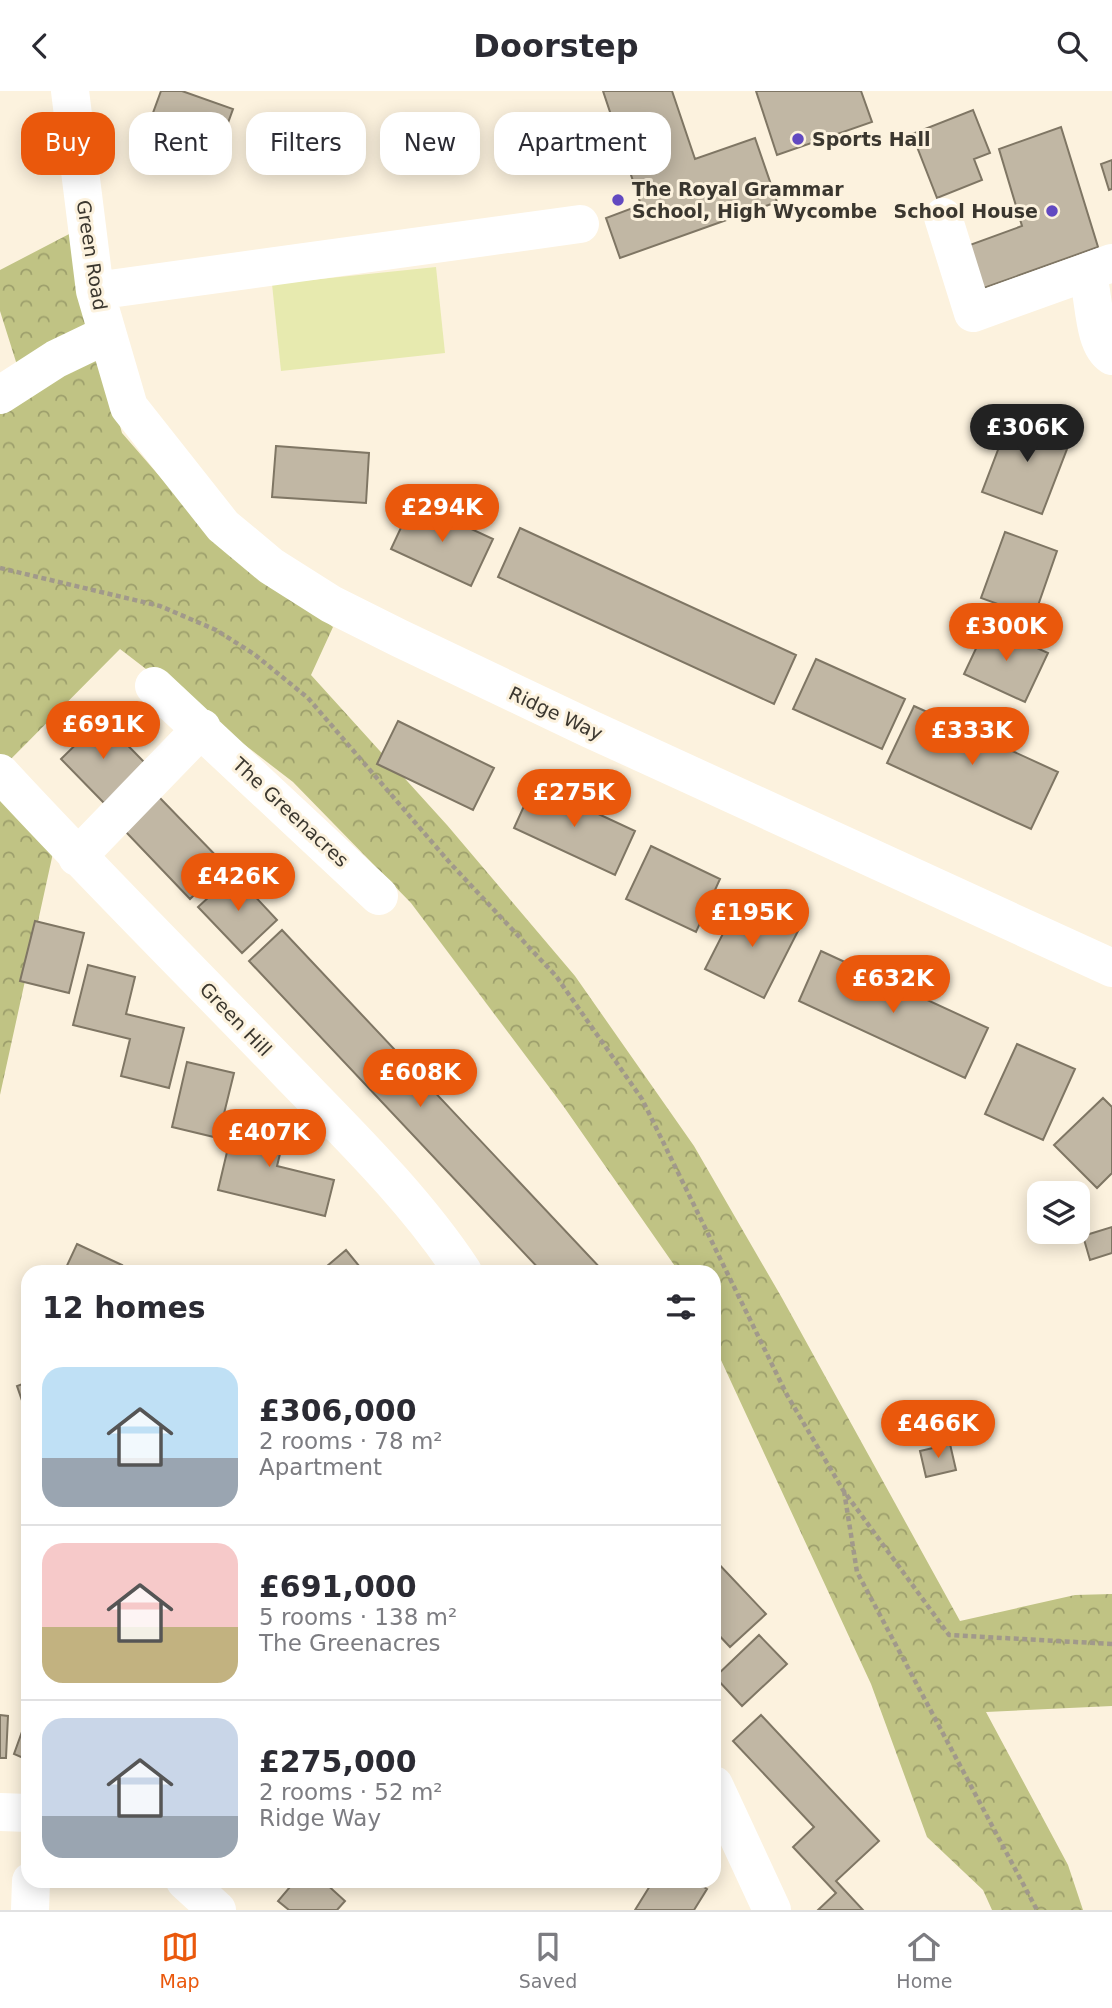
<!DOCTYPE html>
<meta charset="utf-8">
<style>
body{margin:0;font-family:"DejaVu Sans",sans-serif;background:#f7f7f7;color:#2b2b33;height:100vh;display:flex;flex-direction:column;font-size:26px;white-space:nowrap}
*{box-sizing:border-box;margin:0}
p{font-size:23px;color:#7c7c81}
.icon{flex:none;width:38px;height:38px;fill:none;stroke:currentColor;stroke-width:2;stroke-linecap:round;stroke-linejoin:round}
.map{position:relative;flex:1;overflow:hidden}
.drawer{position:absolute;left:21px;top:1174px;width:700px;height:623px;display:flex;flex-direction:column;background:#fff;border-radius:21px;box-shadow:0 4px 18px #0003}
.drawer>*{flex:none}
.hud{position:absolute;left:21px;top:21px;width:700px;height:63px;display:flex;gap:14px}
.tools{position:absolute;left:1027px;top:1090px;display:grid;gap:14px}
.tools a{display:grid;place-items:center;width:63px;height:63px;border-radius:14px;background:#fff;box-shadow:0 4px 18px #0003;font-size:35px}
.price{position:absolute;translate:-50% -60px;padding:0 16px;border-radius:24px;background:#ea580c;color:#fff;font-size:23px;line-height:46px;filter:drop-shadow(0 2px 4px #0008)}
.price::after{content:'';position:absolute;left:50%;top:42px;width:21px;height:16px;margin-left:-10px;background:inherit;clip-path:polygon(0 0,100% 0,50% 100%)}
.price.active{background:#222;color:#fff}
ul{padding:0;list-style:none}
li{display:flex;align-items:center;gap:21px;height:175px;padding:0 21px}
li+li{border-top:2px solid #e1e1e2}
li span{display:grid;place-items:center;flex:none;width:196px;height:140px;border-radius:21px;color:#555}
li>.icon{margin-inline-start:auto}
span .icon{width:84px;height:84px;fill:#fffc;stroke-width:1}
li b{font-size:30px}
h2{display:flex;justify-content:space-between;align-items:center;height:84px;padding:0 21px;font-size:30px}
.chip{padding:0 24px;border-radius:21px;background:#fff;box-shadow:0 4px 18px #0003;font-size:24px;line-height:63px}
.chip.active{background:#ea580c;color:#fff}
header{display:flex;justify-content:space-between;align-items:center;height:91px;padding:0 21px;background:#fff;font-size:32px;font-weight:600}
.tabs{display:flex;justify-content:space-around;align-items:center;height:98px;border-top:2px solid #e1e1e2;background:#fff;font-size:19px;color:#7c7c81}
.tabs a{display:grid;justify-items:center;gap:4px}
.tabs .active{color:#ea580c}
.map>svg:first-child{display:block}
.forest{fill:url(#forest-crowns)}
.pitch{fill:#e7eaaf}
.building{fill:#c1b7a4;stroke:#7f7664;stroke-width:2}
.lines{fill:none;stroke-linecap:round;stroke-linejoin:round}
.path{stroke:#a1998b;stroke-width:4.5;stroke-dasharray:5 3.5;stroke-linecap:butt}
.minor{stroke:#fff;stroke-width:38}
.poi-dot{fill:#6249c1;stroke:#fcf2de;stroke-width:2.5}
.labels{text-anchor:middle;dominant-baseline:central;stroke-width:6;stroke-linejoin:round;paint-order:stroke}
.poi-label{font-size:19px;font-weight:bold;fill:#3b372f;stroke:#fcf2de;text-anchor:start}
.street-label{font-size:19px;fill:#3b372f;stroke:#fcf2de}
</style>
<header><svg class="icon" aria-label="back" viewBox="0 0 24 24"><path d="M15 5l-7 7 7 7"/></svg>Doorstep<svg class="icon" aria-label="search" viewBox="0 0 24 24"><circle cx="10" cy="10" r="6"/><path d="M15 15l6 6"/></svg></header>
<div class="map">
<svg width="1112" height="1819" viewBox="0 0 1112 1819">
<defs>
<pattern id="forest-crowns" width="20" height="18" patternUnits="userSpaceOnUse" patternTransform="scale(1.75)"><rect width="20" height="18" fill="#c0c384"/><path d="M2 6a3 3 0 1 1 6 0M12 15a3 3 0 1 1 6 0" fill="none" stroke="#9d9f6c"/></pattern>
</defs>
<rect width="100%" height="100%" fill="#fcf2de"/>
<path class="forest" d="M73,141L101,267L122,342L208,441L333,536L311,584L447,734L575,885L694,1055L782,1207L960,1530L1075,1504L1112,1503V1615L986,1621L1068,1774L1083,1819H992L983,1799L927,1746L871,1593L714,1254V1181H679L564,1016L411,812L293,691L120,558L0,679V293L17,274L0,220V179Z
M0,709L53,762L0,1004Z"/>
<path class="pitch" d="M436,176L445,262L281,280L272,193Z"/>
<path class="building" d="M161,0H182L233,18L216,65L146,41Z
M603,0H672L695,68L755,47L777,111L620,167L606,127L641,114Z
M756,0H861L872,31L777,64Z
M973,19L990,62L974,68L982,89L937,107L912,43Z
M1061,36L1098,156L981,198L967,155L1022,135L999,58Z
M1112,69V98L1109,99L1101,73Z
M1012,322L1072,345L1042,423L982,401Z
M276,355L369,362L366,412L272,406Z
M413,411L493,448L471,495L391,458Z
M520,437L796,564L774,613L498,486Z
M1005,441L1057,460L1034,526L981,507Z
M987,534L1048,562L1025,611L964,583Z
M816,568L905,608L882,658L793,618Z
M914,615L1058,681L1031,738L887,672Z
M102,628L145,672L104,712L61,668Z
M398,630L494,677L473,719L377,673Z
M534,693L635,740L615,784L514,737Z
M159,706L225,774L190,808L125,740Z
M651,755L720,788L696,841L626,808Z
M234,783L277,829L242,862L198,816Z
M740,809L799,838L764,907L705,878Z
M35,830L84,842L69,902L20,890Z
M282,839L604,1181H542L249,870Z
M821,860L988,937L965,987L799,910Z
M88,874L135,886L126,923L184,937L169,997L121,985L130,948L73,934Z
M1017,953L1075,978L1043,1049L985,1023Z
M187,971L234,982L218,1047L172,1036Z
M1103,1007L1112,1016V1082L1097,1097L1054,1054Z
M236,1023L287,1035L277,1075L334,1089L325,1125L218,1099Z
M1112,1136V1162L1090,1169L1083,1145Z
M77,1153L122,1174L118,1181H64Z
M346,1159L364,1181H320Z
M28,1291V1327L17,1295Z
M950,1353L956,1379L926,1386L920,1360Z
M714,1468L766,1523L730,1556L714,1539Z
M759,1544L787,1573L742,1615L715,1586Z
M0,1624L8,1625L6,1667H0Z
M28,1624V1669L14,1663Z
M761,1624L879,1750L836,1790L863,1819H818L836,1802L793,1756L814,1736L733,1650Z
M295,1790H323L345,1810L337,1819H289L278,1810Z
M653,1790H693L707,1798L694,1819H635Z"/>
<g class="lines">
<path class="path" d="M0,477L160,515L216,539L254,563L308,607L450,772L556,885L642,1008L787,1304L843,1399L949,1544L1112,1553
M844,1400L857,1481L1037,1819"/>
<path class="minor" d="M70,0L95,200L129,316L223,435L271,475L331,513L399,547L590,638L1112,877
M943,126L973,222L1112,172
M1087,181C1095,206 1092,252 1112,265
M95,200L580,133
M0,304L56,268L106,244
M154,595L379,805
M0,682C94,784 192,881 288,981C349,1044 415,1108 463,1181
M77,766L202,637
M714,1694L772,1819
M0,1721L28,1722
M185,1790L217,1819
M30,1819L31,1790"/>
</g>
<g class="poi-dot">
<circle cx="798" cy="48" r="7"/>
<circle cx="618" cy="109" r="7"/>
<circle cx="1052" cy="120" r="7"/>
</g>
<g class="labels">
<g class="poi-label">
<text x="812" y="48">Sports Hall</text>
<text x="632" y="98">The Royal Grammar<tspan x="632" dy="22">School, High Wycombe</tspan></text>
<text x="1038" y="120" text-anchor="end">School House</text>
</g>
<g class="street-label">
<text transform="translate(92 164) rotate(81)">Green Road</text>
<text transform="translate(556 622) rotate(25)">Ridge Way</text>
<text transform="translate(291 721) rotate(43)">The Greenacres</text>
<text transform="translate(236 928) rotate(46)">Green Hill</text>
</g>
</g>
</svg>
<div class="tools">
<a><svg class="icon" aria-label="layers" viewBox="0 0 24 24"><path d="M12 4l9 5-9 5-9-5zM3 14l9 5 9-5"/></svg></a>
</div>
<b class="price active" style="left:1027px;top:373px">£306K</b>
<b class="price" style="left:442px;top:453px">£294K</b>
<b class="price" style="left:1006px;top:572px">£300K</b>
<b class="price" style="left:103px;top:670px">£691K</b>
<b class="price" style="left:972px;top:676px">£333K</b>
<b class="price" style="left:574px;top:738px">£275K</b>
<b class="price" style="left:238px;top:822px">£426K</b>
<b class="price" style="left:752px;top:858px">£195K</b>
<b class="price" style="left:893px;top:924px">£632K</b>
<b class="price" style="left:420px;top:1018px">£608K</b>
<b class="price" style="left:269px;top:1078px">£407K</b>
<b class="price" style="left:938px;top:1369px">£466K</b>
<div class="hud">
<a class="chip active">Buy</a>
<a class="chip">Rent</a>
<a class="chip">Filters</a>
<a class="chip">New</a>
<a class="chip">Apartment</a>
</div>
<section class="drawer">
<h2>12 homes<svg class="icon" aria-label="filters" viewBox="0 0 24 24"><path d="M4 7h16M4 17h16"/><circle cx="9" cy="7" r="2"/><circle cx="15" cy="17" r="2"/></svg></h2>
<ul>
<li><span style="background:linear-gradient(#bfe0f5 65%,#9aa5b1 0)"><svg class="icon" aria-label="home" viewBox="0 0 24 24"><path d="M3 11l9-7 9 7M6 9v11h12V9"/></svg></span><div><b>£306,000</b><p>2 rooms · 78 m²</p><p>Apartment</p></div></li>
<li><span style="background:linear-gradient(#f6c9c9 60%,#c2b280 0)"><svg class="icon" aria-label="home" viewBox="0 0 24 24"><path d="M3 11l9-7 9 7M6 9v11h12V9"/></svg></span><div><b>£691,000</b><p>5 rooms · 138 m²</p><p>The Greenacres</p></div></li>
<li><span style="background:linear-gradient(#c9d6e8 70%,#9aa5b1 0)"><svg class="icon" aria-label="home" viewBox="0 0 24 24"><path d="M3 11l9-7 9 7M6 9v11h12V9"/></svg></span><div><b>£275,000</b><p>2 rooms · 52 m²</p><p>Ridge Way</p></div></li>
</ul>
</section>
</div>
<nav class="tabs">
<a class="active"><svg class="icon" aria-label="map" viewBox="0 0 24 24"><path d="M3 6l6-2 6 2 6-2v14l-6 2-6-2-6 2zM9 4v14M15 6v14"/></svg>Map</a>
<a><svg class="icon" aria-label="saved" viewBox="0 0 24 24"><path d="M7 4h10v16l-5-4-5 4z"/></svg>Saved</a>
<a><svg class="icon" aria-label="home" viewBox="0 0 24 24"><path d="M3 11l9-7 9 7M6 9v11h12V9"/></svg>Home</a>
</nav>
